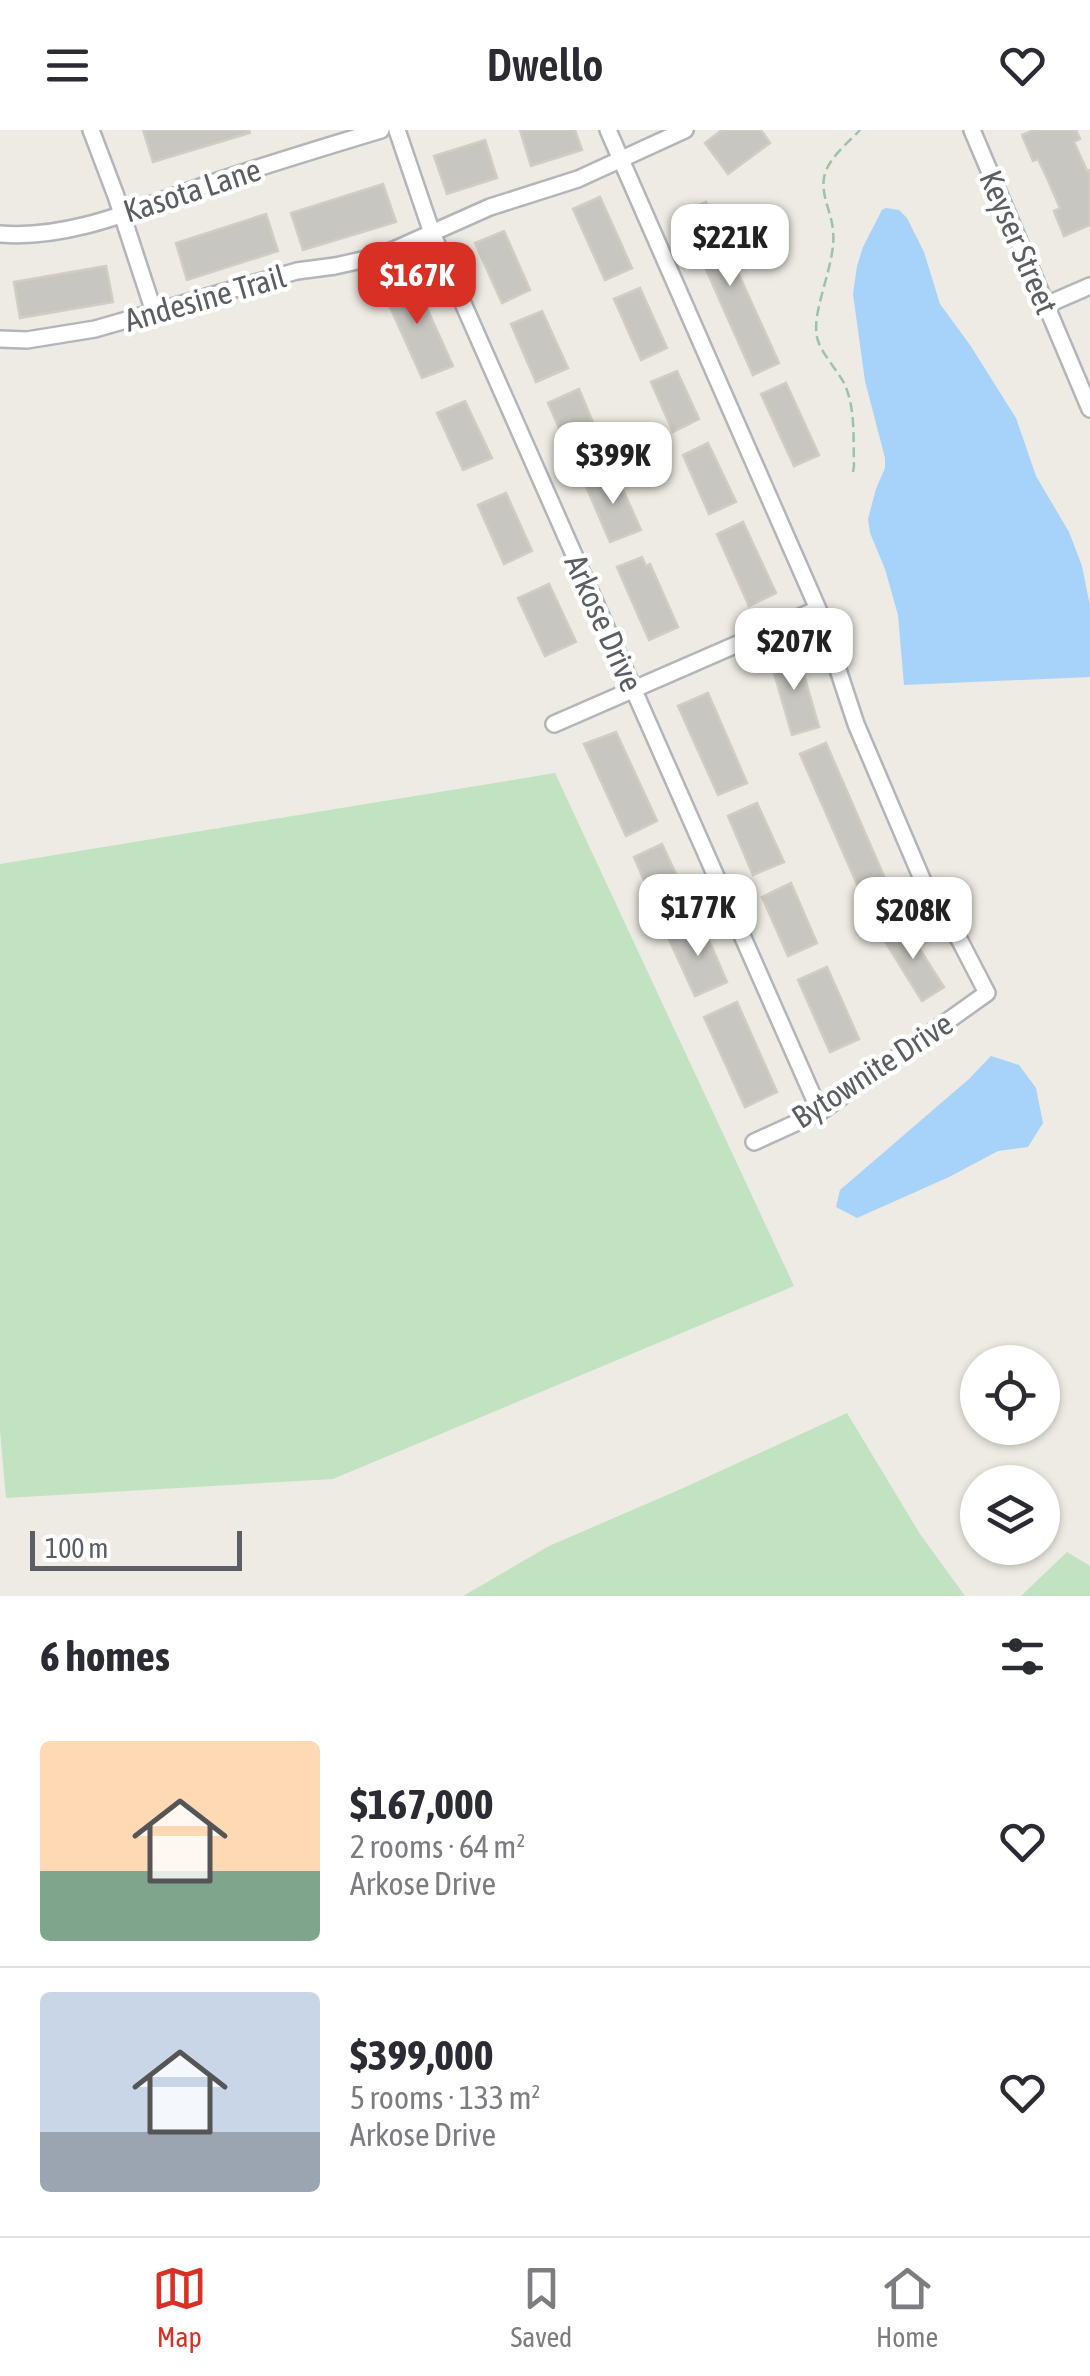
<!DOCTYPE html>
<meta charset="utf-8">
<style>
body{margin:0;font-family:"Asap Condensed",sans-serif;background:#f2f2f3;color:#2b2b33;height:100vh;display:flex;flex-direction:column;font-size:38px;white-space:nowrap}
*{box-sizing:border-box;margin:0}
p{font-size:32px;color:#7c7c81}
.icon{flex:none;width:55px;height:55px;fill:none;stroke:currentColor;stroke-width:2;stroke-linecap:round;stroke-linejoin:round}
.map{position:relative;height:1466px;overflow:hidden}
.drawer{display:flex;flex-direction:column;background:#fff;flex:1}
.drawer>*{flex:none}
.tools{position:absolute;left:960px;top:1215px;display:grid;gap:20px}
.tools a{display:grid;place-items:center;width:100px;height:100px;border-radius:50%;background:#fff;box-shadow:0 2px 8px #0004;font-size:50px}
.scale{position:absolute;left:30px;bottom:25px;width:212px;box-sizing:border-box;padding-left:10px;border:5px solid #5b5e63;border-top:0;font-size:28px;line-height:35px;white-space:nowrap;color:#5b5e63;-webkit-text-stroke:8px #fff;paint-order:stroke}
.price{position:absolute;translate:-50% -85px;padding:0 22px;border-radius:20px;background:#fff;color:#222;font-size:32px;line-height:65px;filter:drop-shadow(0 2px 5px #0008)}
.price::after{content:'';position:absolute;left:50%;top:60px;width:30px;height:22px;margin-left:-15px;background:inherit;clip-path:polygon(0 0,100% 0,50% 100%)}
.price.selected{background:#d93025;color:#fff}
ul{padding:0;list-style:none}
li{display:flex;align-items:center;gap:30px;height:250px;padding:0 40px}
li+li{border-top:2px solid #e1e1e2}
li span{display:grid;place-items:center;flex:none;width:280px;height:200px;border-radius:10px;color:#555}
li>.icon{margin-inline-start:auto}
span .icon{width:120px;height:120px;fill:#fffc;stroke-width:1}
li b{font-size:42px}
h2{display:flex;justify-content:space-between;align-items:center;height:120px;padding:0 40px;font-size:42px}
header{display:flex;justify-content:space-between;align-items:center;height:130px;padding:0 40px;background:#fff;font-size:45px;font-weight:600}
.menu{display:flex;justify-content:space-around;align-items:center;height:140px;border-top:2px solid #e1e1e2;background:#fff;font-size:28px;color:#7c7c81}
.menu a{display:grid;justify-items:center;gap:5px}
.menu .selected{color:#d93025}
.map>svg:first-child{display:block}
.green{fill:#c1e3c2}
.water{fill:#a7d2f9}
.building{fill:#c8c6c0;stroke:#d1cdc2;stroke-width:2.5}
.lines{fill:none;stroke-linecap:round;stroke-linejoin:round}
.street-casing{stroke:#b3b5b9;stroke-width:20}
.path{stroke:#9bc3a8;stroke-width:2.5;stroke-dasharray:10 5;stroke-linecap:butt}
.street{stroke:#fff;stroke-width:15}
.labels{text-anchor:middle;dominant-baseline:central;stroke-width:9;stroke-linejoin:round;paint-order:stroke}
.street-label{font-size:32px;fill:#5b5e63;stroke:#fff}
</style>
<header><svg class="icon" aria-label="menu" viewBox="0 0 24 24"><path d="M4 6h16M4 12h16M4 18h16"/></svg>Dwello<svg class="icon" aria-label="heart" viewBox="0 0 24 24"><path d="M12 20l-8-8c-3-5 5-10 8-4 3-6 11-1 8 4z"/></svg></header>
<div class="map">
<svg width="1090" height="1466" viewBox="0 0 1090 1466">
<rect width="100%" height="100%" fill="#edebe3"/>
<path class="green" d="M555,643L794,1156L333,1349L6,1368L0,1300V734Z
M847,1283L920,1404L965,1466H463L549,1416L681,1359Z
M1067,1422L1090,1436V1466H1021Z"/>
<path class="water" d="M886,78L899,80L907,88L924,122L940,174L970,215L1016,288L1036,346L1069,402L1082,436L1090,476V547L904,555L898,485L885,439L870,403L868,389L876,359L885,338V328L865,251L853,164L857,136L863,117L882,80Z
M991,926L1019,935L1036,958L1043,993L1028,1017L998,1021L949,1047L857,1088L836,1077L840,1060L969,949Z"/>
<path class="building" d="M143,0H249L250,3L153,32Z
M520,0H575L582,20L531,36Z
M722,0H761L770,13L728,44L705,13Z
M1034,0H1076L1080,9L1074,12L1087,41L1090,40V95L1064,106L1054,81L1060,78L1047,48L1038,29L1033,31L1022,5Z
M485,10L497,48L447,64L434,26Z
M383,54L396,92L303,120L291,83Z
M600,67L632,138L605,150L573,79Z
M706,72L779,233L753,245L681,83Z
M266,84L278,121L187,150L176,113Z
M504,101L530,160L502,173L475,113Z
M106,136L113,172L20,188L14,152Z
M412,145L453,236L422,248L382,159Z
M640,158L667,218L641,230L614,169Z
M542,181L568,238L536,252L511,194Z
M677,241L699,289L673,302L651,252Z
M786,253L819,325L794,336L761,264Z
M579,259L604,319L574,332L548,273Z
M465,271L492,328L463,340L437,283Z
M708,313L736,372L709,384L683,325Z
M614,340L641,400L610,412L585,354Z
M506,363L532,421L504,434L478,375Z
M743,392L776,463L749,476L717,404Z
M642,427L646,436L650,434L678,497L649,510L617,437Z
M549,454L576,512L545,526L518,468Z
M797,521L819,597L792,605L770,529Z
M708,563L747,653L718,665L678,576Z
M616,602L657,691L626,706L584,614Z
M826,613L896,774L871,786L800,624Z
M757,673L784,732L753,745L728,686Z
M662,714L689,772L659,785L634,727Z
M791,753L817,813L788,826L762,767Z
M701,792L727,852L695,866L668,807Z
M903,793L944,857L922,871L881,805Z
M827,837L859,909L830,922L798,850Z
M737,872L777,962L745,977L704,887Z"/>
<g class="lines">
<g class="street-casing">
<path id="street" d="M91,0L116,66L154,182
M397,0L432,103L820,982
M608,0L818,479L856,594L934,777L959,809L987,863L820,982L754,1012
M972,0L1090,279
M0,104C69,110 139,78 203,56C262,36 321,18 381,0
M1046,175L1090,156
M0,209L27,210L95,199L297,141L335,136L380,126L490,77L578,49L685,0
M554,594L818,479"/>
</g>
<path class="path" d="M853,342L854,336C853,310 856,278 844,253C837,240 819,220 817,207C811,180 837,132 833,101C832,83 821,67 824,48C827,29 847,14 860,0"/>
<use href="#street" class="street"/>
</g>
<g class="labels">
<g class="street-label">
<text transform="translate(192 60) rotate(-18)">Kasota Lane</text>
<text transform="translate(1019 112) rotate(67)">Keyser Street</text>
<text transform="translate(205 168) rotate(-16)">Andesine Trail</text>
<text transform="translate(604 493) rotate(66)">Arkose Drive</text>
<text transform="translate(872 940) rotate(-33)">Bytownite Drive</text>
</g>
</g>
</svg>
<div class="tools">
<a><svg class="icon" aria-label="locate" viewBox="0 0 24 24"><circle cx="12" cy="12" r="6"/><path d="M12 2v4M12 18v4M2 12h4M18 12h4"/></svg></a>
<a><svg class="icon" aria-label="layers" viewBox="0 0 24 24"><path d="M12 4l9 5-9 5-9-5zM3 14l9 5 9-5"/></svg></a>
</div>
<div class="scale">100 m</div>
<b class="price" style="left:730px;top:159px">$221K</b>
<b class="price selected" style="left:417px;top:197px">$167K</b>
<b class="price" style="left:613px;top:377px">$399K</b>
<b class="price" style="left:794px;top:563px">$207K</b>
<b class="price" style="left:698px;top:829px">$177K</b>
<b class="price" style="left:913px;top:832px">$208K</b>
</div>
<section class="drawer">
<h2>6 homes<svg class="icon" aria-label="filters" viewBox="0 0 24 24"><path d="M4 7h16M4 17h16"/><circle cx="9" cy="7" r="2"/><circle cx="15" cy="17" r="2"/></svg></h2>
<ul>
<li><span style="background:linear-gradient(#ffd9b3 65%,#7fa58c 0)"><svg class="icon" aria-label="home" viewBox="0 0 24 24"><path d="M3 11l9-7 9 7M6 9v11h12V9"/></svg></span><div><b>$167,000</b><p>2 rooms · 64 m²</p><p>Arkose Drive</p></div><svg class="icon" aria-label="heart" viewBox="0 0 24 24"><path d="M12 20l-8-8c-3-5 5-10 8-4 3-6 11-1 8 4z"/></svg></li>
<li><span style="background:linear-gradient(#c9d6e8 70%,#9aa5b1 0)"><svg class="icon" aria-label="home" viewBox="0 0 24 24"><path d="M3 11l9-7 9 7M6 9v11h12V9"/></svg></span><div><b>$399,000</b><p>5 rooms · 133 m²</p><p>Arkose Drive</p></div><svg class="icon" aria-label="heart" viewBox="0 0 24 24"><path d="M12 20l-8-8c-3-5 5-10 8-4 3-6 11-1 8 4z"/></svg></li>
</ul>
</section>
<nav class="menu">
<a class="selected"><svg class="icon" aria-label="map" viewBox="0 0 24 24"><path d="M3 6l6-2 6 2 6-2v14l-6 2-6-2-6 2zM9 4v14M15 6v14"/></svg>Map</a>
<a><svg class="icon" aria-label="saved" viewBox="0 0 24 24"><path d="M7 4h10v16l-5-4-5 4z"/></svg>Saved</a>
<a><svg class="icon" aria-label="home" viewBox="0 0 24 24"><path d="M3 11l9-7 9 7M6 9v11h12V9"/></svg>Home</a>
</nav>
